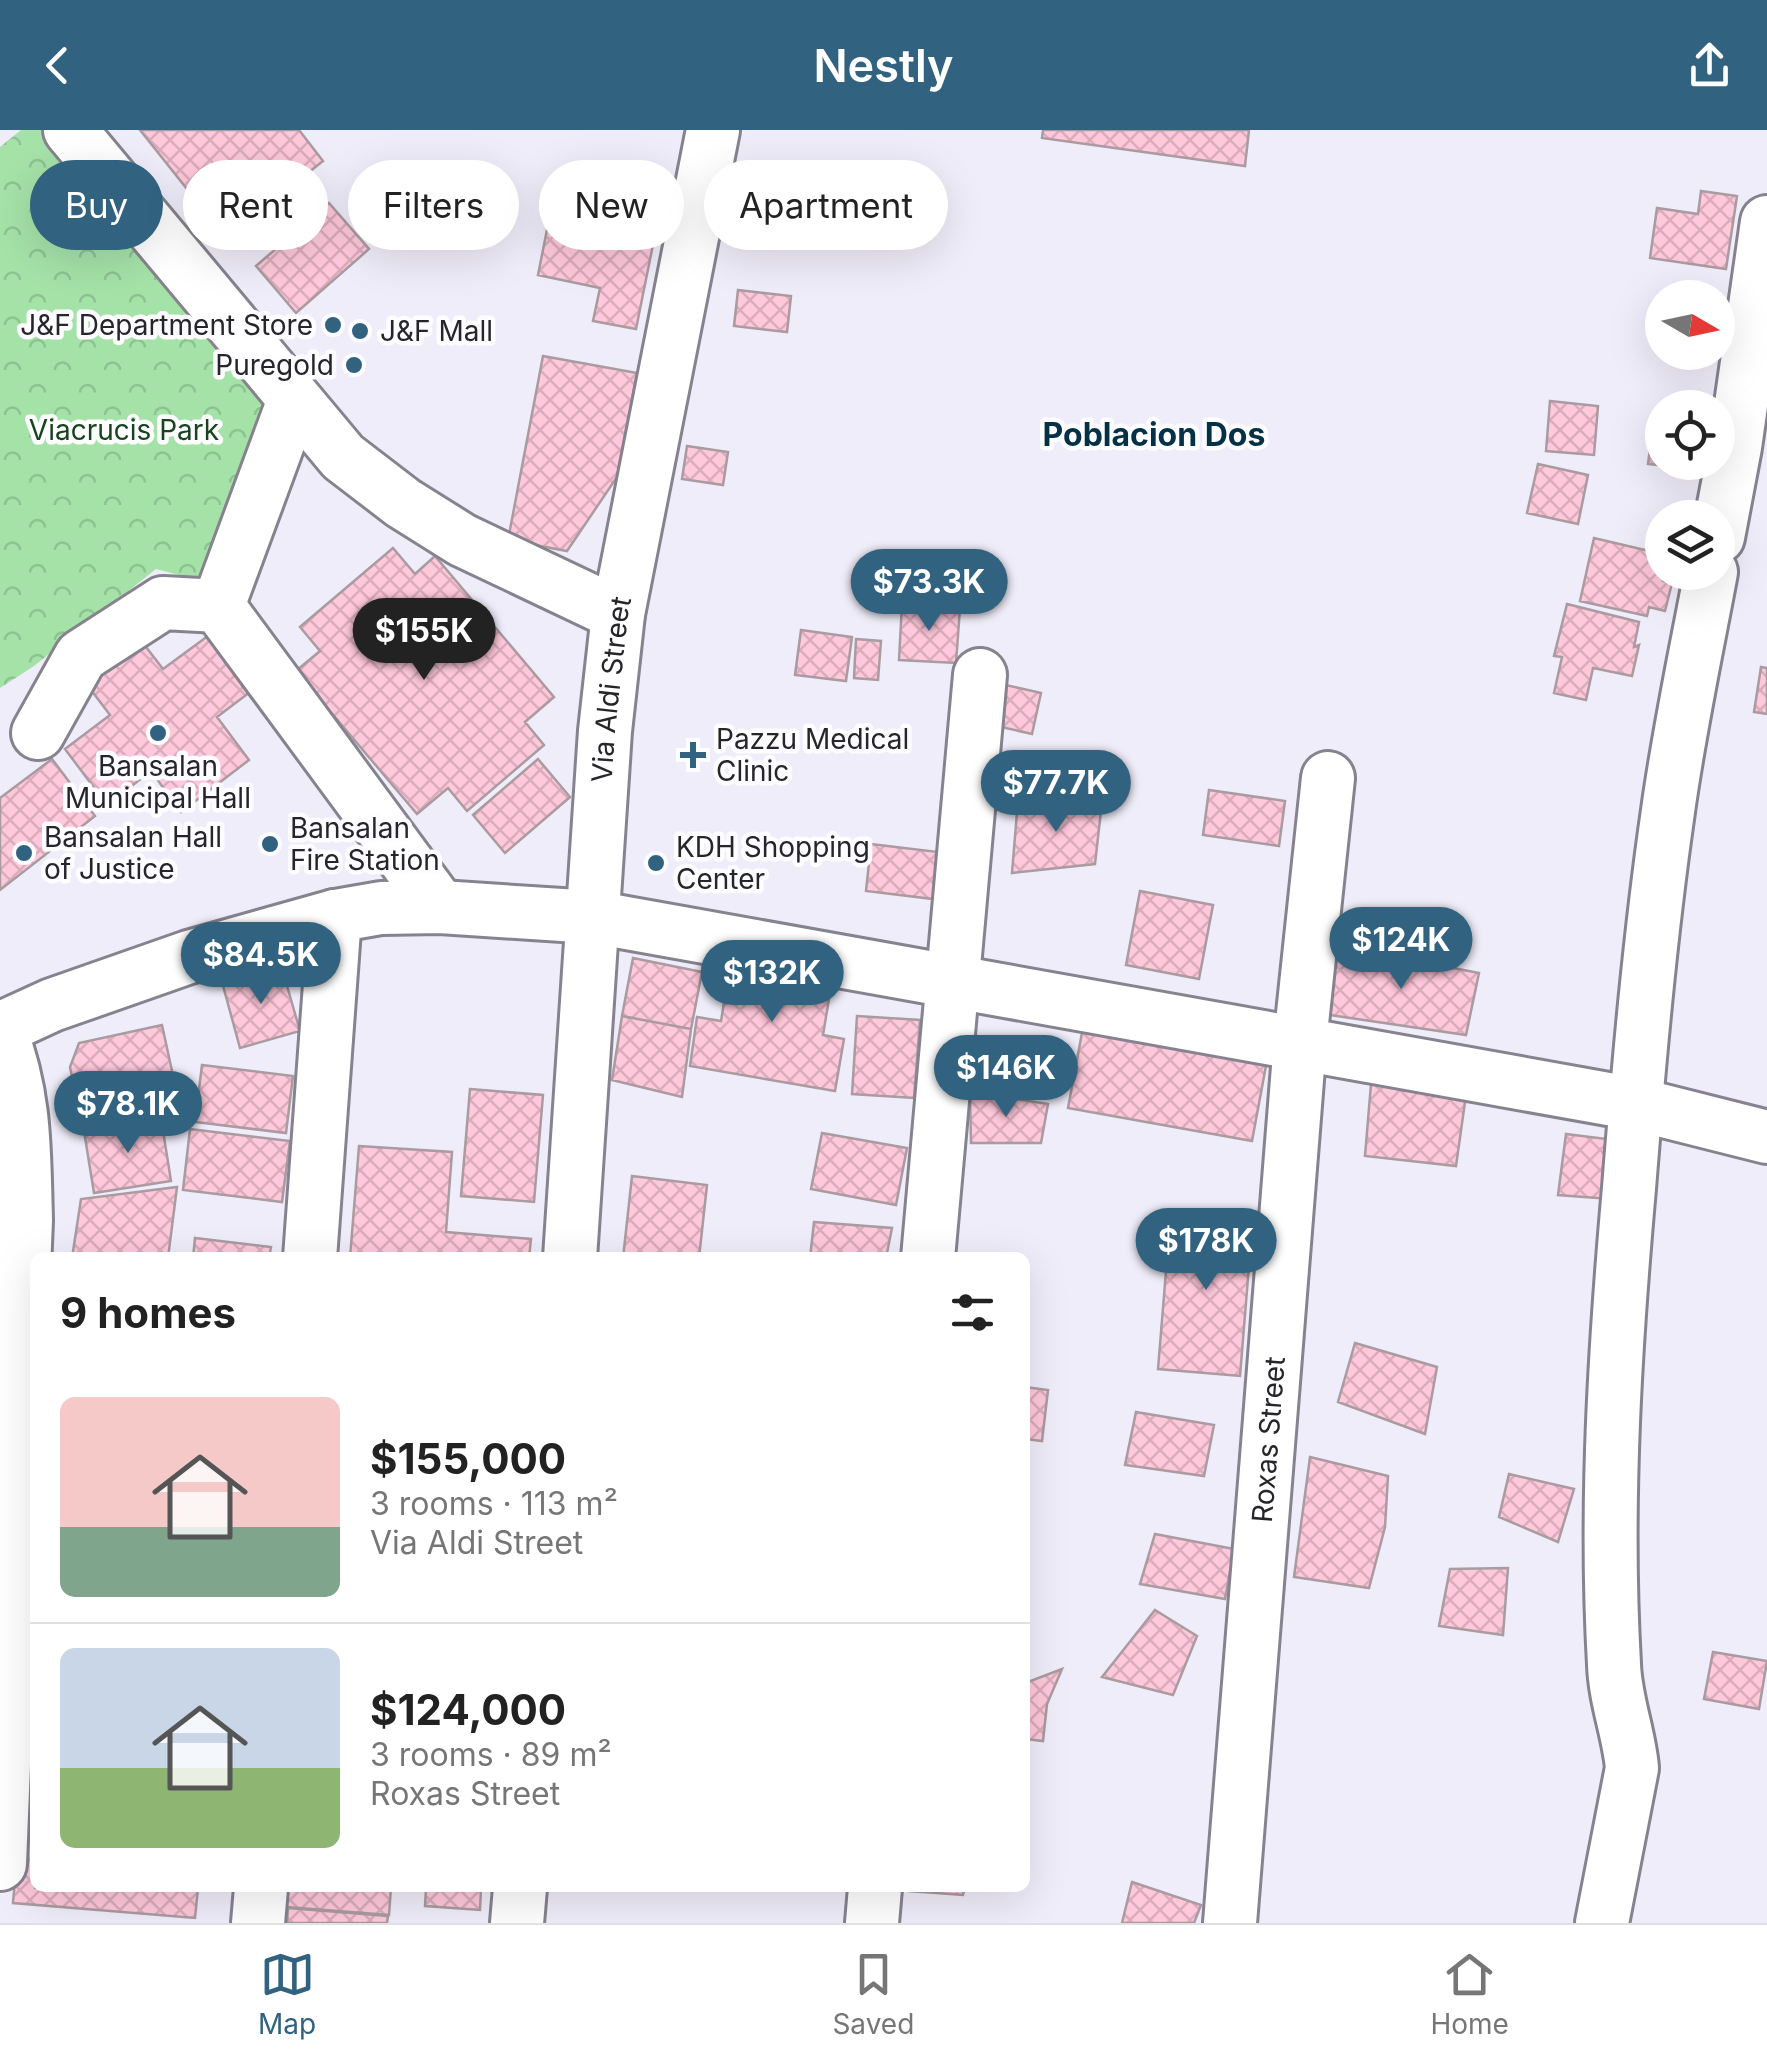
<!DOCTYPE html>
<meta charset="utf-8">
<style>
body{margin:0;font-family:Inter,sans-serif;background:#f2f2f2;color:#222;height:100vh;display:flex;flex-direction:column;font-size:38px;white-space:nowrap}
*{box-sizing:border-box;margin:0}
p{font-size:32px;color:#767676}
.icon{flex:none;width:55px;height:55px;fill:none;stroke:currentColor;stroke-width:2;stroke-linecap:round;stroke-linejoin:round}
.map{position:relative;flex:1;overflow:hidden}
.sheet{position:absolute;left:30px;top:1122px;width:1000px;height:640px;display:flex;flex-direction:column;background:#fff;border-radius:15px;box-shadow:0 10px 40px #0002}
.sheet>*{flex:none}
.hud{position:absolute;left:30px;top:30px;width:1000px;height:90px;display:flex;gap:20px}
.needle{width:65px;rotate:99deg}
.fabs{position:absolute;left:1645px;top:150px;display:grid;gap:20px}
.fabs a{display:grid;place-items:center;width:90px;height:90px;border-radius:50%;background:#fff;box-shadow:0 10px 40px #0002;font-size:50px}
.price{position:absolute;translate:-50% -85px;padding:0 22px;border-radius:35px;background:#316380;color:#fff;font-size:32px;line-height:65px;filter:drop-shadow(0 2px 5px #0008)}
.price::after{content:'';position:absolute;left:50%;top:60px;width:30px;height:22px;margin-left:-15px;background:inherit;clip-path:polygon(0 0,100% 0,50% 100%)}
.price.selected{background:#222;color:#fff}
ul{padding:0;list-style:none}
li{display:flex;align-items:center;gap:30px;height:250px;padding:0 30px}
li+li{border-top:2px solid #e0e0e0}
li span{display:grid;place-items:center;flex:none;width:280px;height:200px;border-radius:15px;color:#555}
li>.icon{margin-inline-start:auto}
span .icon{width:120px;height:120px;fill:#fffc;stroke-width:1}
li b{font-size:42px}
h2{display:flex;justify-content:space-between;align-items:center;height:120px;padding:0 30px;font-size:42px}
.chip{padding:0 35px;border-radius:45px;background:#fff;box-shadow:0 10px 40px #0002;font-size:35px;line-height:90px}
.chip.selected{background:#316380;color:#fff}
header{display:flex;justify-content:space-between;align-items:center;height:130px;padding:0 30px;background:#316380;color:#fff;font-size:45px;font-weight:600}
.tab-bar{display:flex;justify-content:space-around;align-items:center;height:140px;border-top:2px solid #e0e0e0;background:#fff;font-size:28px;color:#767676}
.tab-bar a{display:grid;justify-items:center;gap:5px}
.tab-bar .selected{color:#316380}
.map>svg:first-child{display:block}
.forest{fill:url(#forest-crowns)}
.building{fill:url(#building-cross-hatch);stroke:#a99b9f;stroke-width:2.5}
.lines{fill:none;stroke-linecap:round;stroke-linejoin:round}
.minor-casing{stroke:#86838f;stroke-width:58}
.minor{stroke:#fff;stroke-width:52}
.poi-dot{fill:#316380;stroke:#fdfcff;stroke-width:4}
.labels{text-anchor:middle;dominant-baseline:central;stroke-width:9;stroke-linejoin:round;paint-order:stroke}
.poi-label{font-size:28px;fill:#26252a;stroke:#fdfcff;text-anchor:start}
.park-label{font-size:28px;fill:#16441d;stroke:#fdfcff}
.street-label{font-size:28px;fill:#26252a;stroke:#fdfcff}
.quarter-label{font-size:32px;font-weight:bold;fill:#053147;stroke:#fdfcff}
</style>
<header><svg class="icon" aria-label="back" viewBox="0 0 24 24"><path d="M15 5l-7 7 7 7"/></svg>Nestly<svg class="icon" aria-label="share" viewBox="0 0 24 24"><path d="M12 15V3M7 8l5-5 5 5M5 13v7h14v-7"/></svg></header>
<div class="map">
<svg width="1767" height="1793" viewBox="0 0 1767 1793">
<defs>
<pattern id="forest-crowns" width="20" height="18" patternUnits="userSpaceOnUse" patternTransform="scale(2.5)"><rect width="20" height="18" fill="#a4e2a8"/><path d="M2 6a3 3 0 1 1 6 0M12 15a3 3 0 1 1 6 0" fill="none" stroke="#8dc291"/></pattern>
<pattern id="building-cross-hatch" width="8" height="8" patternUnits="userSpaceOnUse" patternTransform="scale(2.5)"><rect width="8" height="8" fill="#ffc8db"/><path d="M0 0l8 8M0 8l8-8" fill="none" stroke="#daacbc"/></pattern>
</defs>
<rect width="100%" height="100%" fill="#f0edfa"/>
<path class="forest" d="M21,0H41L264,274L219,405L198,450L156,439L34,536L0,558V17Z"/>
<path class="building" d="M140,0H299L323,31L226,108Z
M1043,0H1249L1245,36L1042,8Z
M557,49L662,70L636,199L593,191L600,158L538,145Z
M1701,61L1737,66L1726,139L1650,128L1657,78L1698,84Z
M329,73L369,119L296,183L256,136Z
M738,160L791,166L787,202L734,196Z
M543,226L637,243L617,347L567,421L508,410Z
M1550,271L1598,276L1594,325L1546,321Z
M1654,289L1662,290V332H1703L1702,340L1648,334Z
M687,316L728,322L723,355L682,349Z
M1538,334L1588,345L1578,394L1527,383Z
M1594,408L1662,424L1663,451L1672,453L1665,481L1649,477L1647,486L1580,471Z
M393,418L415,444L435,426L554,567L525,592L544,615L467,681L448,658L417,684L296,541L320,521L300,497Z
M902,474L960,478L956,533L899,530Z
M1567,474L1639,492L1634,517L1639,515L1632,546L1593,538L1586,570L1554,563L1562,527L1554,526Z
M801,500L852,507L846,551L795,545Z
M212,503L254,559L217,587L249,630L181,682L151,641L107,675L65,619L110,585L88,556L103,544L96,535L143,513L163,539Z
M856,509L881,511L878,550L854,548Z
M1761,537L1767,538V584L1754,582Z
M997,553L1041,563L1032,604L988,594Z
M52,629L95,686L0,760V668Z
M538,629L570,667L505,723L473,685Z
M1209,660L1285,671L1279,716L1203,705Z
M1018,670L1102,672L1095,734L1012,743Z
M871,714L938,722L933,769L866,761Z
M1140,761L1213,775L1199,849L1126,835Z
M1340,816L1479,843L1466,905L1323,884Z
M732,822L834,839L823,905L844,909L835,961L690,936L697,887L721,891Z
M633,828L702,842L691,899L622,886Z
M281,835L300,901L240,918L222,852Z
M622,886L691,899L682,967L612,950Z
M857,886L920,890L914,968L852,964Z
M1084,892L1268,925L1252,1011L1068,978Z
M162,895L179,973L82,994L70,937L79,913Z
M202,935L293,946L286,1003L195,992Z
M1372,942L1466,965L1456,1036L1365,1026Z
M470,959L543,965L534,1072L461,1066Z
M970,962L1048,974L1041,1013H971Z
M161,988L171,1051L94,1063L84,1001Z
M190,999L290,1011L282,1072L183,1060Z
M822,1003L907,1018L896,1075L811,1059Z
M1566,1004L1615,1010L1610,1069L1558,1065Z
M359,1016L452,1022L446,1102L531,1109L529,1128H350Z
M632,1046L707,1055L699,1128H623Z
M177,1057L168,1128H72L81,1069Z
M1171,1080L1253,1087L1240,1246L1158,1239Z
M814,1092L892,1098L886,1128H810Z
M195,1108L271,1117L269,1128H193Z
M1355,1213L1437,1237L1425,1304L1338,1272Z
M1025,1257L1048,1260L1042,1311L1025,1309Z
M1136,1282L1214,1295L1204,1346L1125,1335Z
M1310,1327L1388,1346L1385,1397L1369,1458L1294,1447Z
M1509,1344L1574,1359L1558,1412L1499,1387Z
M1155,1404L1234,1419L1225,1469L1140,1454Z
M1508,1438L1503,1505L1439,1496L1450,1439Z
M1155,1480L1197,1506L1173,1565L1102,1547Z
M1713,1522L1767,1531L1759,1579L1704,1569Z
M33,1538L35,1758H198L195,1788L13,1773Z
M1062,1539L1047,1574L1043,1611L1025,1609V1553Z
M1132,1752L1201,1775L1194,1793H1122Z
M288,1758H391L389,1785L286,1777Z
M426,1758H481L480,1780L425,1776Z
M909,1758H965L963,1765L909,1761Z
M288,1778L388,1786L387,1793H287Z"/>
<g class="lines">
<g class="minor-casing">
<g id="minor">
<path d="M70,0L343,327L403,373L462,410L618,484"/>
<path d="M1718,407L1735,317L1767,92"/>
<path d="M218,476L294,270"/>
<path d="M38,603L81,526L163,473L218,476L440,777"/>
<path d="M0,899L52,875L189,827L335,786L381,778L440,777L593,787L1636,974L1767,1007"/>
<path d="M0,900C26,966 24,1021 26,1090L0,1734"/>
<path d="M310,1128L335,786"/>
<path id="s1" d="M570,1128L605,601L618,484L713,0"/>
<path d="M928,1128L980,545"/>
<path d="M258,1793L261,1758"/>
<path d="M517,1793L520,1758"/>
<path d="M872,1793L875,1758"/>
<path id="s2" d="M1230,1793L1300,912L1328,648"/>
<path d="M1602,1793L1632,1638C1629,1603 1615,1570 1614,1534C1605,1375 1615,1216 1629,1058C1639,932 1650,806 1668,681C1679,601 1696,522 1711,442"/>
</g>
</g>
<use href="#minor" class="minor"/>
</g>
<g class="poi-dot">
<circle cx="333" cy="195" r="10"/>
<circle cx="360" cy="201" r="10"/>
<circle cx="354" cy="235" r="10"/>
<circle cx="158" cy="603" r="10"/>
<path d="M688 610h10v10h10v10h-10v10h-10v-10h-10v-10h10z"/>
<circle cx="270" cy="714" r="10"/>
<circle cx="24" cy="723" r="10"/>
<circle cx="656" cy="733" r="10"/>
</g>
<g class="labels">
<g class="poi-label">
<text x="313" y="195" text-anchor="end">J&amp;F Department Store</text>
<text x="380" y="201">J&amp;F Mall</text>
<text x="334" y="235" text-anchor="end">Puregold</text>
<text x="716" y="609">Pazzu Medical<tspan x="716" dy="32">Clinic</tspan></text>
<text x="158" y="636" text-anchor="middle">Bansalan<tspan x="158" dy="32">Municipal Hall</tspan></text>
<text x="290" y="698">Bansalan<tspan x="290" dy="32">Fire Station</tspan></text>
<text x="44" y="707">Bansalan Hall<tspan x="44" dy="32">of Justice</tspan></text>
<text x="676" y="717">KDH Shopping<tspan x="676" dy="32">Center</tspan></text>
</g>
<g class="park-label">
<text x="124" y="300">Viacrucis Park</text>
</g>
<g class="street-label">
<text stroke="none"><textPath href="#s1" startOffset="570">Via Aldi Street</textPath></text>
<text stroke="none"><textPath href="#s2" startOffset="485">Roxas Street</textPath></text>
</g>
<g class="quarter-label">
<text x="1154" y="304">Poblacion Dos</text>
</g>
</g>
</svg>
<div class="fabs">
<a><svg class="needle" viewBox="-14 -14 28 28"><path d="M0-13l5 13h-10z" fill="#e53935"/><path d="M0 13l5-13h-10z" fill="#767676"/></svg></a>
<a><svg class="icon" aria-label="locate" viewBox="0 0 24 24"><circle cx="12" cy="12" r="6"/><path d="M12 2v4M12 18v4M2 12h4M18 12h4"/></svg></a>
<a><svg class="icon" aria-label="layers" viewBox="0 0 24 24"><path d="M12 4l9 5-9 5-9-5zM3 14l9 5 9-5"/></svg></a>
</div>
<b class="price" style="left:929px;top:504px">$73.3K</b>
<b class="price selected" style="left:424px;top:553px">$155K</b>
<b class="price" style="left:1056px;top:705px">$77.7K</b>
<b class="price" style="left:1401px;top:862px">$124K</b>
<b class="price" style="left:261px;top:877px">$84.5K</b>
<b class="price" style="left:772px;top:895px">$132K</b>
<b class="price" style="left:1006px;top:990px">$146K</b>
<b class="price" style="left:128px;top:1026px">$78.1K</b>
<b class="price" style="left:1206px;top:1163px">$178K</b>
<div class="hud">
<a class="chip selected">Buy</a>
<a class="chip">Rent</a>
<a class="chip">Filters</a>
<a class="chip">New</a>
<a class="chip">Apartment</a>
</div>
<section class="sheet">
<h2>9 homes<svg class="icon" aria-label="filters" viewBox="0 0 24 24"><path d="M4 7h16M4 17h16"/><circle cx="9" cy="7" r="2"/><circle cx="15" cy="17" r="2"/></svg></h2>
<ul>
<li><span style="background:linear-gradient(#f6c9c9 65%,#7fa58c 0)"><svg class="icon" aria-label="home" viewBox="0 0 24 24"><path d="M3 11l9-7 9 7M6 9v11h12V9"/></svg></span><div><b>$155,000</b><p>3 rooms · 113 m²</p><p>Via Aldi Street</p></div></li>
<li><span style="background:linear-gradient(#c9d6e8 60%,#8fb573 0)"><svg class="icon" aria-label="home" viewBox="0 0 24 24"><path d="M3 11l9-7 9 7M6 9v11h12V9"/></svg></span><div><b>$124,000</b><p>3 rooms · 89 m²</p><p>Roxas Street</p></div></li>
</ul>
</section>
</div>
<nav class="tab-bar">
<a class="selected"><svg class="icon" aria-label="map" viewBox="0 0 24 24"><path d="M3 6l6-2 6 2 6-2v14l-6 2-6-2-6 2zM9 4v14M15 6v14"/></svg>Map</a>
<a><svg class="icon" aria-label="saved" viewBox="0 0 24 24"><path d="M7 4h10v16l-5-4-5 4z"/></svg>Saved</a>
<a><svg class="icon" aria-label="home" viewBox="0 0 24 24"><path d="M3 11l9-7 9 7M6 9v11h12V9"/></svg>Home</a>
</nav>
